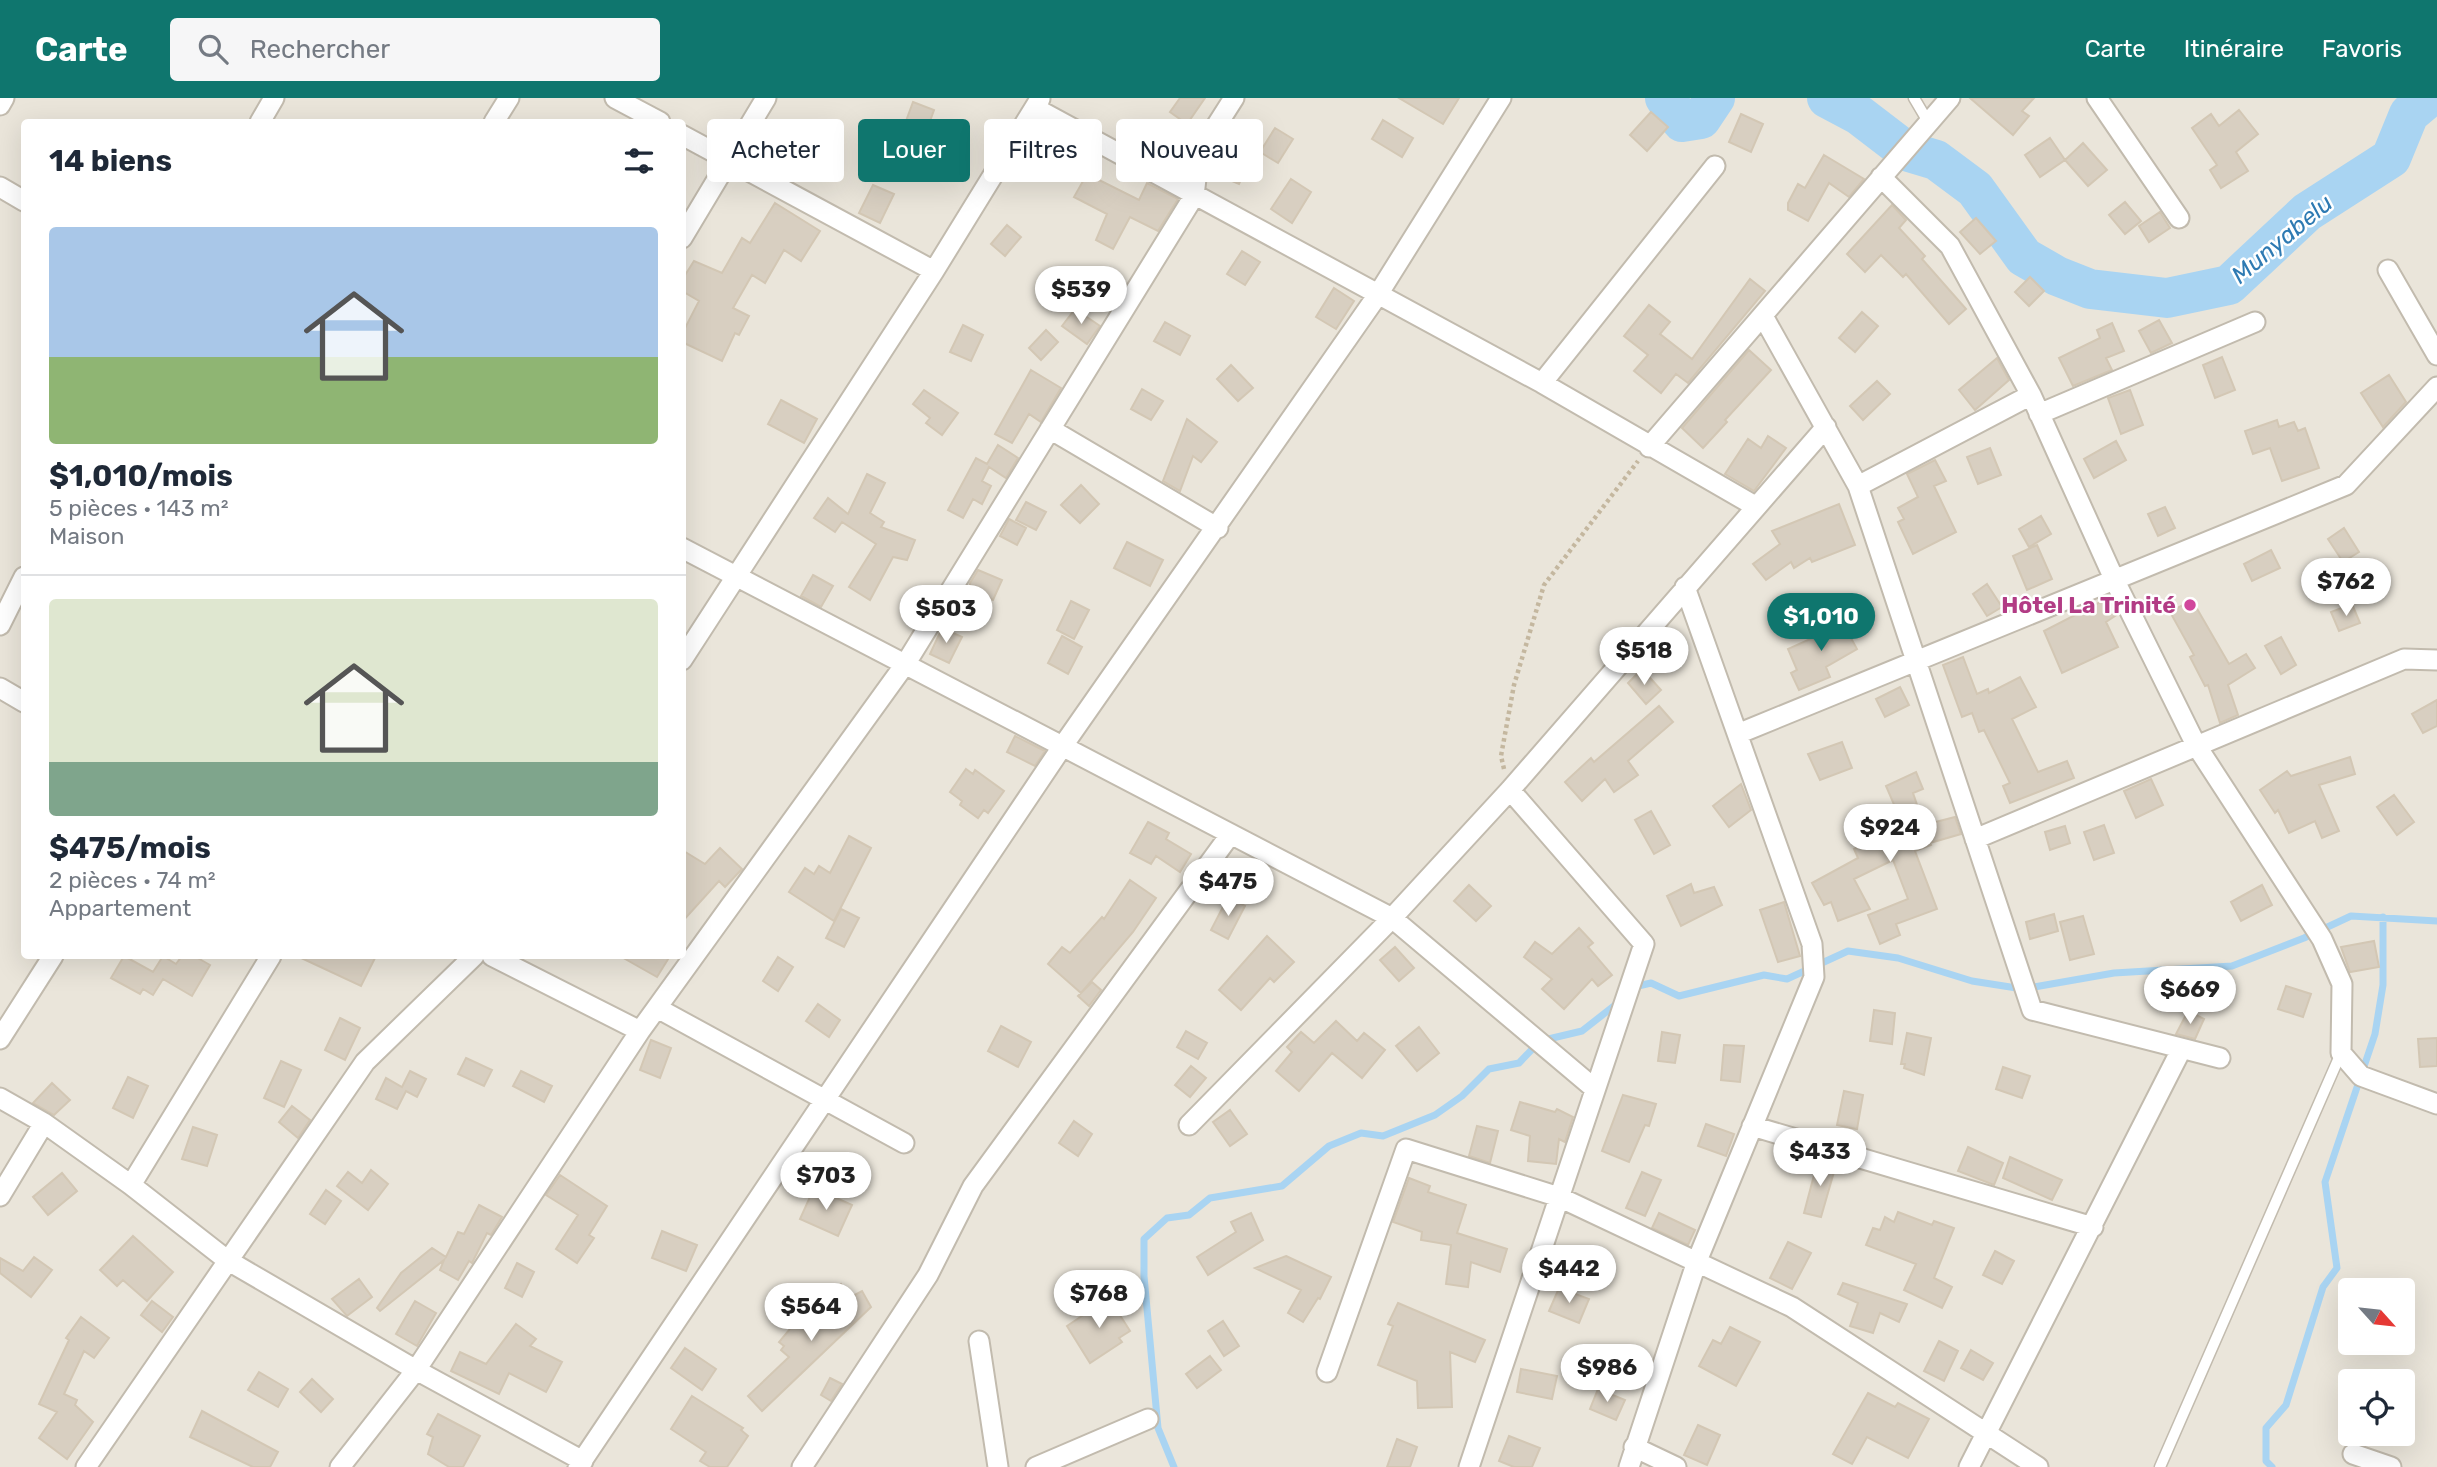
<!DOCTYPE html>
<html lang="fr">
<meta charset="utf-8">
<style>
body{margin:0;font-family:Rubik,sans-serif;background:#f6f6f7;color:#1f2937;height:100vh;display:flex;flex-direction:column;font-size:26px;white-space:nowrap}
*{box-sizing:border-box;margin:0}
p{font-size:23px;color:#747a83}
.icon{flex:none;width:38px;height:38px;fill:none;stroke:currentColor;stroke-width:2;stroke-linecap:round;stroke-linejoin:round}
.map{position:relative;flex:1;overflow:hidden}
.sheet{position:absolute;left:21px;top:21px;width:665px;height:840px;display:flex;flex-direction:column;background:#fff;border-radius:7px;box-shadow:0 7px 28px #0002}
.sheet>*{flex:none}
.guide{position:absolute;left:707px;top:21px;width:665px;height:63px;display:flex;gap:14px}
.needle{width:46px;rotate:117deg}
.buttons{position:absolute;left:2338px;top:1180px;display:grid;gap:14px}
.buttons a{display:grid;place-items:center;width:77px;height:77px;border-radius:7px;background:#fff;box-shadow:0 7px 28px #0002;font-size:35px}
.price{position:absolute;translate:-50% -60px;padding:0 16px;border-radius:24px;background:#fff;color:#222;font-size:23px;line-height:46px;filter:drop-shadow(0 2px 4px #0008)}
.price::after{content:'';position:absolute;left:50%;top:42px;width:21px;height:16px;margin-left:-10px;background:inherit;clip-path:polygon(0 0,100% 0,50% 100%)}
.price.current{background:#0f766e;color:#fff}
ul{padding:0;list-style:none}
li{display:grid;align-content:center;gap:14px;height:371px;padding:0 28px}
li+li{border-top:2px solid #e0e1e3}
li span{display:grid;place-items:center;height:217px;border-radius:7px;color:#555}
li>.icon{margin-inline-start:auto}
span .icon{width:126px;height:126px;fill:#fffc;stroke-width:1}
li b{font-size:30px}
h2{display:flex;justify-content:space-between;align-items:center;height:84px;padding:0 28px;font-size:30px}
.chip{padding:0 24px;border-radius:7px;background:#fff;box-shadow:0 7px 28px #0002;font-size:24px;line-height:63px}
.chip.current{background:#0f766e;color:#fff}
header{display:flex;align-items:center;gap:42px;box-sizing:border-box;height:98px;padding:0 35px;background:#0f766e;color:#fff}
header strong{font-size:33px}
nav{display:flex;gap:38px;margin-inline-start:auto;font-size:24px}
.search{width:490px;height:63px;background:#f6f6f7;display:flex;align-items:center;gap:18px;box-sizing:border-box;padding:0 24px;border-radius:7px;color:#747a83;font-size:26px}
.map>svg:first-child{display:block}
.residential{fill:#eae5da;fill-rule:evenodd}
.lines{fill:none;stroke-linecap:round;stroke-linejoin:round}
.stream{stroke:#a9d4f2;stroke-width:7}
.river{stroke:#a9d4f2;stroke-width:40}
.building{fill:#d8cfc1;stroke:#d3c7b4;stroke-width:2}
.lane-casing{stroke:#c2bbae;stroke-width:13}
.street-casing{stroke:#c2bbae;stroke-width:23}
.path{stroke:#c4b79f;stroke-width:4.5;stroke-dasharray:3.5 3.5;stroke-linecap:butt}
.lane{stroke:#fff;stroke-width:10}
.street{stroke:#fff;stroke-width:19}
.hotel-dot{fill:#d1479c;stroke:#fff;stroke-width:2.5}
.labels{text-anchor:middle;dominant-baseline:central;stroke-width:5;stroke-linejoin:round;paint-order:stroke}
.hotel-label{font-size:23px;font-weight:bold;fill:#b23c85;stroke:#fff;text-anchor:end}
.water-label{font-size:24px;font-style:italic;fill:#2e7ab2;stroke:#fff}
</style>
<header>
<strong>Carte</strong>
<div class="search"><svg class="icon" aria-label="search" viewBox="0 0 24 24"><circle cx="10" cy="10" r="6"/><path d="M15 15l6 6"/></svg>Rechercher</div>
<nav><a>Carte</a><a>Itinéraire</a><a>Favoris</a></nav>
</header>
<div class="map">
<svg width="2437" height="1369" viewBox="0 0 2437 1369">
<rect width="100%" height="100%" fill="#f6f3ec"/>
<path class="residential" d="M0,0H2437V1369H0ZM24,24H682V858H24ZM2350,1192H2403V1244H2350ZM2350,1283H2403V1335H2350Z"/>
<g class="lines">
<path class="stream" d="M1634,889L1651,885L1679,898L1764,877L1787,881L1848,853L1898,860L1972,883L2023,891L2114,875L2232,868L2304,840L2351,818L2437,823
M1174,1369L1158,1330L1144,1178V1141L1167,1120L1189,1117L1210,1100L1282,1088L1329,1048L1361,1035L1383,1038L1435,1017L1462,998L1489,971L1519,965L1540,943L1582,933L1619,904
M2272,1369L2266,1363V1330L2286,1307L2323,1189L2337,1170L2325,1084L2375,936L2383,887V819"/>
<path class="river" d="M1665,0L1682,24L1701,21L1715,0
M1827,0L1859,17L1906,53L1936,62L1975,91L2024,159L2057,178L2090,191L2167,200L2229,187L2307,114L2391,60L2409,16L2428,0"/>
</g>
<path class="building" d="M1180,0H1205L1187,26L1170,14Z
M1399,0H1459L1443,26Z
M1970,0H2034L2022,13L2029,18L2013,37Z
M913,4L934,12L923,42L902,34Z
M2239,12L2258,36L2236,54L2248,73L2221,90L2210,72L2217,67L2192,30L2211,16L2219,28Z
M1651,14L1668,29L1647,53L1630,37Z
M1741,16L1763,26L1751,54L1729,44Z
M1383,22L1413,40L1402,59L1372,41Z
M1275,30L1293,41L1278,65L1260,54Z
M2050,40L2065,62L2040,79L2025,57Z
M2083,45L2107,72L2088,88L2065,62Z
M1218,53L1248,65L1239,86L1210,74Z
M1824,57L1864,81L1849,99L1829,85L1808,123L1788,112V105L1798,86L1805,90Z
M1087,76L1139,102L1147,85L1178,101L1158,133L1130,119L1113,151L1096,142L1107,116L1074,99Z
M1291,81L1311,94L1292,125L1271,111Z
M873,87L894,96L880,125L859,115Z
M2125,104L2141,123L2125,136L2109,117Z
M775,105L820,133L801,163L784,152L765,185L752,177L733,210L749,218L739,237L735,235L722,263L682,244V236L699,203L682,193V182L694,163L722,175L742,140L750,145Z
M1892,107L1906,122L1899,130L1925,158L1922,161L1966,211L1949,226L1906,176L1903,179L1881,157L1865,174L1847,156Z
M2160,114L2170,130L2149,144L2139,128Z
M1976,120L1996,143L1980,156L1960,134Z
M1007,127L1021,139L1005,158L991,146Z
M1242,153L1260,164L1245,187L1227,176Z
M2030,179L2044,193L2029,208L2015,194Z
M1750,181L1765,193L1688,285L1676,276L1661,295L1634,273L1648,257L1624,238L1649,207L1670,224L1660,236L1692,261Z
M1334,190L1354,203L1336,231L1316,219Z
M1075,211L1100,228L1087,246L1062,228Z
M1862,214L1878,228L1855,254L1839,240Z
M2159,222L2172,245L2151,255L2139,233Z
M1165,224L1190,238L1180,257L1154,243Z
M2112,225L2124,253L2106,260L2112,272L2073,288L2059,260L2100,240L2097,232Z
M963,227L983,237L971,263L950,254Z
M1046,232L1058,244L1041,262L1029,250Z
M1749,252L1771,272L1725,322L1727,324L1703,350L1682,330Z
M2222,259L2235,292L2215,300L2203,267Z
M1997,260L2009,282L1975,312L1959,292Z
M1231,267L1253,290L1238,303L1217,281Z
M1031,272L1061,290L1041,324L1029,316L1012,345L995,336Z
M2389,277L2406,304L2383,329L2361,295Z
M1877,283L1890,296L1863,322L1850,308Z
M1142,291L1163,303L1151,322L1131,311Z
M924,292L958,315L942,337L926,325L930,320L913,306Z
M2130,292L2143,327L2121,336L2108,300Z
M781,302L817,321L804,345L768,326Z
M1187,321L1217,344L1201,364L1193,358L1180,393L1163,383Z
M2277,322L2279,329L2294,324L2298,333L2305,330L2319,370L2282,383L2270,350L2253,356L2245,333Z
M1768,338L1786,350L1754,393L1725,376L1748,341L1761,350Z
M2116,343L2126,362L2094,380L2084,361Z
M998,347L1018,360L1006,380L989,369L982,383L991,388L982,406L973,401L963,420L948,412L976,360L987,366Z
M1990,350L2001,377L1978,386L1967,359Z
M1935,362L1946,383L1934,388L1956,434L1913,456L1898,424L1904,421L1898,410L1918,399L1907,376Z
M867,376L885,385L870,415L884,424L881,429L915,442L907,462L893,459L870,502L849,489L876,446L842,424L835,434L814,420L828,400L848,416Z
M1081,387L1099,406L1080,425L1061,407Z
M1026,404L1046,414L1036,432L1016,422Z
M1839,406L1855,447L1812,464L1810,460L1794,470L1791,464L1766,482L1753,466L1780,446L1772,433Z
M2165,409L2175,430L2158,438L2148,416Z
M2041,418L2051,436L2029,449L2019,431Z
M1009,421L1026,430L1017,447L1000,438Z
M2344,430L2359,454L2343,464L2328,441Z
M1127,444L1163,462L1150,488L1114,470Z
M2037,447L2052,481L2027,492L2013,458Z
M2271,452L2280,470L2252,483L2244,466Z
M978,472L1002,482L993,502L970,492V485Z
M813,477L833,488L821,509L801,498Z
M1987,486L2002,509L1987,518L1973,496Z
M2108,500L2118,516L2106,524L2118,549L2062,575L2044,533Z
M2192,502L2229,566L2246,556L2255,570L2228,587L2238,617L2220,625L2208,587L2205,588L2190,559L2194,557L2170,514Z
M1071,503L1089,512L1074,541L1057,532Z
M2352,506L2360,525L2339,533L2331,514Z
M1838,516L1857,551L1826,569L1830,579L1799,592L1791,575L1797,572L1788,551L1826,534L1821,526Z
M942,530L962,539L949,565L930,556Z
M1062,538L1082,549L1068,576L1048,565Z
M2281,539L2296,567L2281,576L2265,548Z
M1963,559L1977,596L1988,591L1989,595L2020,579L2036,609L2012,621L2038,674L2067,663L2074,680L2010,705L2003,688L2010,685L1984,632L1979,634L1972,615L1962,619L1943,567Z
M1642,571L1661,592L1646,606L1628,585Z
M1900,589L1909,607L1885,619L1876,601Z
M2437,602V628L2423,635L2412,616Z
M1659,608L1673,624L1628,663L1638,677L1614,694L1605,681L1582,703L1565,684L1591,660L1594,664Z
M1015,638L1045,653L1035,668L1007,654Z
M1842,644L1852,670L1820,682L1808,656Z
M2350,659L2355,676L2319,687L2339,733L2322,740L2315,723L2289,735L2278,712L2275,715L2260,692L2287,673L2291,678Z
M966,671L973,676L975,672L1004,693L988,715L984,712L978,720L960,707L962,703L950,694Z
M1916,674L1923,691L1913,695L1924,727L1955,719L1961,736L1930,745L1931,747L1915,753L1937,811L1896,826L1900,837L1880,846L1868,817L1908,801L1893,762L1854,781L1870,811L1838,823L1831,804L1824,807L1812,785L1858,760L1854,751L1891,732L1888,721L1899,718L1886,688Z
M2151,681L2163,707L2136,720L2124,693Z
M1741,686L1751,712L1729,729L1713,708Z
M2394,697L2414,724L2397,737L2377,709Z
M1651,713L1670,747L1654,756L1635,722Z
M1148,724L1169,735L1166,741L1191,756L1180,774L1156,758L1151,766L1130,755Z
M2104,727L2114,755L2094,762L2084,734Z
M2065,728L2070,745L2050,752L2045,734Z
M849,738L871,750L834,823L789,794L805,770L814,776L819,768L830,775Z
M720,750L742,771L725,789L719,783L682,824V752L705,766Z
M1130,782L1156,800L1133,834L1081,895L1048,866L1062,849L1070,855L1102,819L1104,821Z
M1691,786L1694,795L1714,789L1722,807L1681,828L1667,798Z
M1469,787L1491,808L1476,823L1454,803Z
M2262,787L2272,807L2241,823L2231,804Z
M1228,799L1245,808L1228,841L1211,832Z
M1784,804L1800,858L1778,864L1760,812Z
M841,811L859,820L844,849L826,840Z
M2054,816L2058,833L2030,841L2026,824Z
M2083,818L2094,856L2070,862L2060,824Z
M1579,830L1593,845L1588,849L1612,877L1598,888L1592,881L1564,911L1542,891L1552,881L1524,859L1535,844L1552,856Z
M1267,838L1294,864L1274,884L1270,880L1241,912L1219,892Z
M2374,843L2379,869L2350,874L2341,849Z
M1395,849L1414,870L1399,883L1380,862Z
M124,858L153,874L163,858L176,866L182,858H194L210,867L192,898L163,881L153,897L143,891L140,896L111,880Z
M297,858H376L361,888Z
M620,858H670L657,879Z
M778,859L793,869L778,893L763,883Z
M1092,884L1101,892L1089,908L1078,898Z
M2286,888L2311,896L2303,919L2278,911Z
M818,906L840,922L829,939L806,923Z
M1874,912L1895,915L1892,946L1870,943Z
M2188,913L2204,921L2195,941L2176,936Z
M340,920L360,930L345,962L325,952Z
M1336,923L1357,943L1364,935L1385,952L1362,980L1332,955L1299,993L1276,973L1292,954L1287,949L1301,934L1314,945Z
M1001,928L1031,944L1018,969L988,953Z
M1419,929L1439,955L1417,973L1396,948Z
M1186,933L1207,945L1198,961L1177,949Z
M1662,934L1680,937L1675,965L1658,963Z
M1907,935L1931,940L1924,977L1904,970L1905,966H1901Z
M2437,940V968L2420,969L2418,941Z
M651,942L671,950L660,980L640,972Z
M1724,947L1744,948L1740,984L1721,982Z
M466,960L492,972L484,988L458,976Z
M281,963L301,972L284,1009L264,1000Z
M1191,968L1206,980L1190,999L1175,987Z
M2003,969L2030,978L2022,1000L1996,991Z
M410,973L426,981L417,999L406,993L397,1011L376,1001L386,980L402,989Z
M521,973L552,988L544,1004L513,988Z
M128,979L148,988L133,1020L113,1010Z
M52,985L70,1002L54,1017L33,1005Z
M1844,993L1863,997L1857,1031L1837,1027Z
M1623,997L1656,1006L1649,1028L1645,1027L1629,1064L1602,1053Z
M1520,1004L1555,1014L1557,1011L1573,1019L1565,1044L1559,1041L1556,1066L1528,1063L1530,1038L1511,1032Z
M292,1008L310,1022L298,1040L279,1024Z
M1230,1012L1247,1036L1230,1048L1213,1024Z
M1074,1023L1092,1036L1078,1058L1059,1045Z
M1706,1026L1734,1036L1726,1058L1698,1048Z
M1477,1028L1498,1033L1490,1065L1469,1058Z
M193,1029L217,1037L207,1068L182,1061Z
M1968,1049L2003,1065L1994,1087L1958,1073Z
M2010,1059L2062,1082L2052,1102L2003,1080Z
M1818,1062L1836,1067L1821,1119L1804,1115Z
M371,1072L388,1086L368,1112L337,1088L348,1074L362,1085Z
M1642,1074L1661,1082L1645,1118L1626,1110Z
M62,1075L77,1093L48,1117L33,1099Z
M560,1077L607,1108L589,1137L594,1140L577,1165L556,1151L578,1117L546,1097Z
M1409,1080L1430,1088L1428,1094L1466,1107L1457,1135L1507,1151L1500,1174L1471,1164L1468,1189L1446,1186L1451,1147L1421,1142L1422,1134L1393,1124Z
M814,1090L852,1107L838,1138L800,1121Z
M326,1092L341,1103L325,1126L310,1116Z
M479,1107L502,1119L491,1137L487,1135L472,1165L469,1163L458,1182L440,1172L444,1162L380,1213L377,1210L401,1175L432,1150L446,1159L458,1134L464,1136Z
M1898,1114L1932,1127L1934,1123L1954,1130L1934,1180L1952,1189L1942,1210L1904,1192L1916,1166L1866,1147L1873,1130L1880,1132L1885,1119L1894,1124Z
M1251,1115L1263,1142L1208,1177L1197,1159L1236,1134L1231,1124Z
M1659,1115L1695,1132L1688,1147L1652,1130Z
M662,1133L697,1147L686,1173L652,1160Z
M133,1138L173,1174L147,1203L123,1182L117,1188L100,1172Z
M1788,1144L1811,1155L1792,1191L1770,1180Z
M1995,1153L2014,1163L2002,1186L1983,1177Z
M1286,1158L1331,1179L1320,1201L1318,1200L1303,1224L1288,1215L1301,1192L1255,1170Z
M34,1159L52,1172L31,1199L0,1175V1160L23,1173Z
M517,1165L534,1174L522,1199L505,1190Z
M359,1181L372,1199L347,1218L332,1201Z
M1843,1185L1907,1206L1899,1224L1880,1215L1873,1235L1850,1228L1858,1205L1838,1196Z
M841,1186L849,1200L862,1193L871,1209L762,1313L748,1298L789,1259L781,1252L784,1248L779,1244L800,1219L813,1230L832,1208L824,1195Z
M1559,1190L1589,1201L1579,1225L1549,1213Z
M1109,1200L1130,1233L1119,1240L1122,1244L1090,1265L1067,1228Z
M152,1203L173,1219L162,1234L141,1217Z
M415,1203L436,1215L417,1248L396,1236Z
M1398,1205L1485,1242L1475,1264L1450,1254L1452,1309L1418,1310L1417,1283L1378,1267L1393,1228L1388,1226Z
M81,1219L109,1240L94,1260L84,1253L64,1296L77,1302L75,1307L93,1324L67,1361L39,1340L57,1314L39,1306L69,1242L66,1240Z
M1223,1223L1239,1248L1224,1258L1208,1233Z
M516,1226L536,1241L530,1248L562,1264L546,1294L509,1275L499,1296L451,1273L460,1254L486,1266Z
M1730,1229L1760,1244L1736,1288L1699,1268L1713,1242L1721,1246Z
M1939,1243L1958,1253L1944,1283L1924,1273Z
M685,1250L716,1271L702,1292L671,1270Z
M1971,1252L1993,1265L1983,1282L1961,1270Z
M1210,1258L1221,1272L1197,1290L1186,1276Z
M1521,1271L1557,1278L1552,1301L1517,1294Z
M259,1274L288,1291L278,1309L248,1292Z
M830,1280L842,1286L831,1303L821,1297Z
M312,1281L333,1301L321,1314L300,1294Z
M1598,1291L1625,1302L1616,1322L1590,1311Z
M1868,1295L1895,1309L1898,1305L1929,1321L1908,1360L1867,1339L1852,1366L1833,1356Z
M692,1298L743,1330L741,1332L748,1338L727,1369H710L700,1363L706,1354L671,1331Z
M202,1313L278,1354L270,1369H253L190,1339Z
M438,1316L480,1338L463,1369H449L428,1356L433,1339L427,1336Z
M1698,1327L1720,1337L1707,1367L1684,1357Z
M1509,1338L1540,1350L1532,1369H1514L1499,1363Z
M1397,1341L1417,1349L1410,1369H1387Z"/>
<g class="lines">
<g class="lane-casing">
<path id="lane" d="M1914,0L1927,22
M2160,1369L2341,955"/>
</g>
<g class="street-casing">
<path id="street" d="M615,0L660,24
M2097,0L2179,120
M0,7L4,0
M1035,10L1542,285L1755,408
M260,24L274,0
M494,24L509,0
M682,37L934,173
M1881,79L1950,148L2031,297L2115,483L2196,647L2322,841L2342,886L2341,955L2361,978L2437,1006
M0,89L24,103
M682,140L766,0
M2388,172L2437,257
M1763,218L1858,388L2032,912L2220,960
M1542,285L1715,68
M2039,316L2255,224
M1050,331L1218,430
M1649,349L1950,0
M1858,388L2031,297
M682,450L1392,820L1595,991
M0,527L24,479
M682,562L934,173L1040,1
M0,590L24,604
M1740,635L2346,387L2437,289
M1975,741L2404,561L2437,562
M492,858L640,933
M659,911L904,1045
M0,941L53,858
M0,1000L44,1025L131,1087L227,1162L416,1272L583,1363
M1189,1027L1392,820L1510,692L1826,329
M1752,1028L2093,1129
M131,1087L271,858
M0,1098L44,1025
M979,1243L998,1369
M1327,1274L1406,1051L1559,1099L1792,1209L2038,1369
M1634,1349L1676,1369
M2353,1356L2391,1369
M86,1369L365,964L474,858
M340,1369L416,1272L640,933L906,565L1194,98L1199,55L1234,0
M578,1369L1062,649L1377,198L1501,0
M802,1369L928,1177L973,1088L1230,737
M1036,1369L1148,1321
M1469,1369L1644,846L1510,692
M1629,1369L1697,1163L1814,879L1812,846L1685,489
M1969,1369L2181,952"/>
</g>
<path class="path" d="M1504,671L1501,658L1514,587L1544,487L1638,363"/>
<use href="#lane" class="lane"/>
<use href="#street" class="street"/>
</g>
<circle class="hotel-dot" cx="2190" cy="507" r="7"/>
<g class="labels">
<g class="hotel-label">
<text x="2176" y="507">Hôtel La Trinité</text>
</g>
<g class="water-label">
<text transform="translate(2282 141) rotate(-40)">Munyabelu</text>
</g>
</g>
</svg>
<div class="buttons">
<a><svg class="needle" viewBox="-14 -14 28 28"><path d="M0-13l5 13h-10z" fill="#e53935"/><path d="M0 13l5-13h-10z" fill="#747a83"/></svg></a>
<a><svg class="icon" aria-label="locate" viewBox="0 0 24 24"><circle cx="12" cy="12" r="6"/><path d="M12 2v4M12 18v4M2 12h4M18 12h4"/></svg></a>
</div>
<b class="price" style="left:1081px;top:228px">$539</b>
<b class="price" style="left:2346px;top:520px">$762</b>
<b class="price" style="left:946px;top:547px">$503</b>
<b class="price current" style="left:1821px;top:555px">$1,010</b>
<b class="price" style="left:1644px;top:589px">$518</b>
<b class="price" style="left:1890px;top:766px">$924</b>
<b class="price" style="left:1228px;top:820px">$475</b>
<b class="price" style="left:2190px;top:928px">$669</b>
<b class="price" style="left:1820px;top:1090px">$433</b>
<b class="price" style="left:826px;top:1114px">$703</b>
<b class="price" style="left:1569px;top:1207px">$442</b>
<b class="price" style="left:1099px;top:1232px">$768</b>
<b class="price" style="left:811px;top:1245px">$564</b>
<b class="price" style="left:1607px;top:1306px">$986</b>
<div class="guide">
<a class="chip">Acheter</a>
<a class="chip current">Louer</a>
<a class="chip">Filtres</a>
<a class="chip">Nouveau</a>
</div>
<section class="sheet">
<h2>14 biens<svg class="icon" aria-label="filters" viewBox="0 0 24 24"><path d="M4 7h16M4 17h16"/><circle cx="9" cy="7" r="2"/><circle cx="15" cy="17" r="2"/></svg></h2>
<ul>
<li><span style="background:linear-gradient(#a9c7e8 60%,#8fb573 0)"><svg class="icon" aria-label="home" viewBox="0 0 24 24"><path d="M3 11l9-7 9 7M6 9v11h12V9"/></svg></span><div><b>$1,010/mois</b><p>5 pièces · 143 m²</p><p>Maison</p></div></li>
<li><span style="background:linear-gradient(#dfe7d0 75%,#7fa58c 0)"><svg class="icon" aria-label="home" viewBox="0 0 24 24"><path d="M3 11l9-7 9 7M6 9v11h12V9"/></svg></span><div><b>$475/mois</b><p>2 pièces · 74 m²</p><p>Appartement</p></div></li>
</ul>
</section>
</div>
